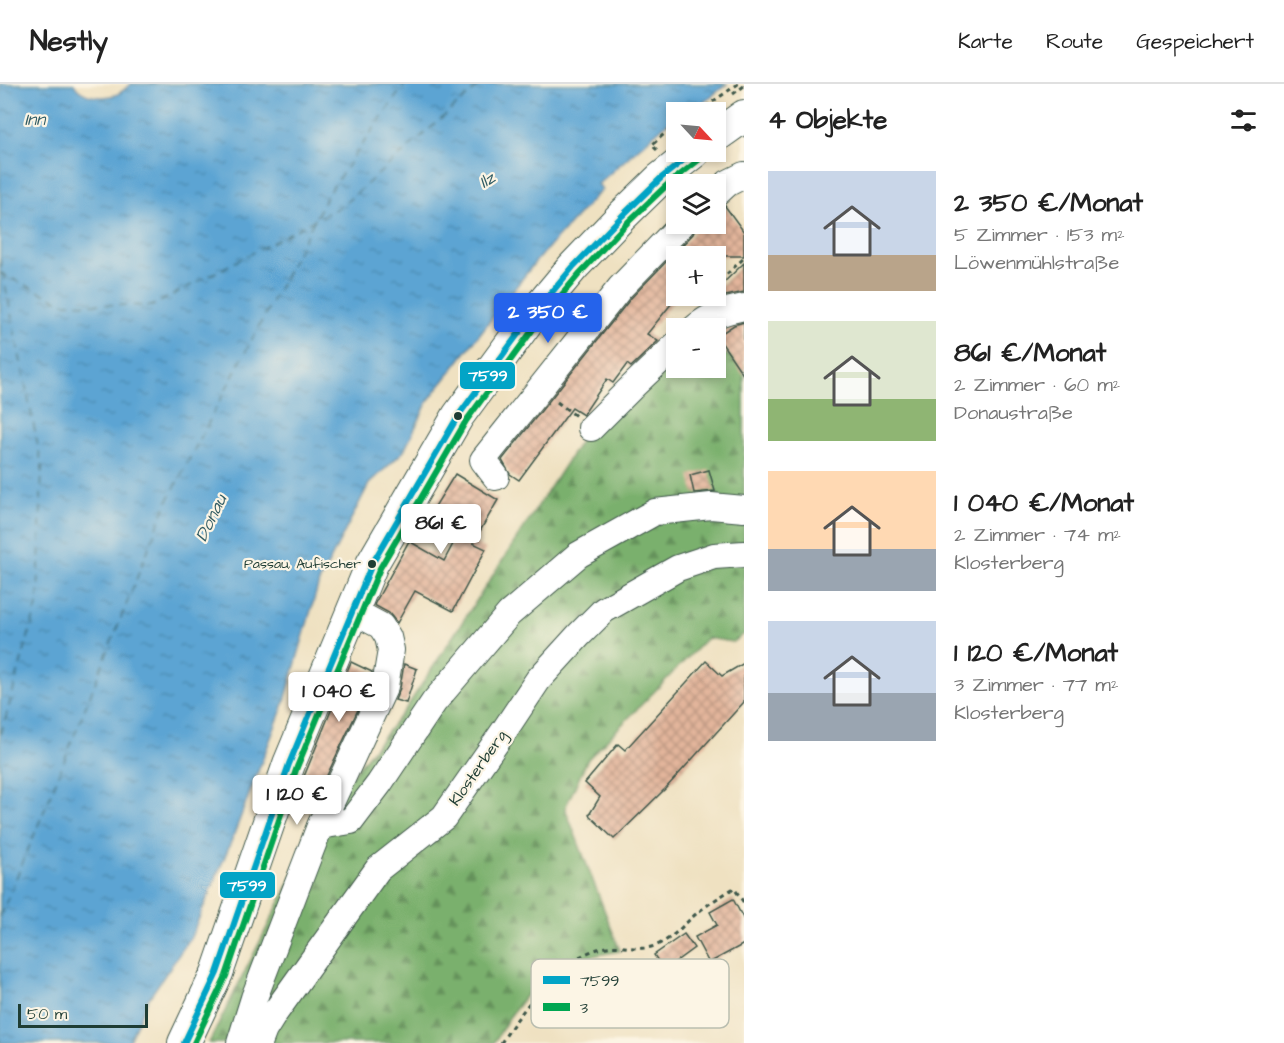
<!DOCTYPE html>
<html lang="de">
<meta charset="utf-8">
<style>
body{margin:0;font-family:"Architects Daughter",sans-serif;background:#f2f2f2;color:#222;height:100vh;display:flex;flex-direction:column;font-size:22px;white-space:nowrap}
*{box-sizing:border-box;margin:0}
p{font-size:20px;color:#767676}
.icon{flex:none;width:33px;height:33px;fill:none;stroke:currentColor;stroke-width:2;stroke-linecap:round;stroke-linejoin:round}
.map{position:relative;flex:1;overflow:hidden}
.panel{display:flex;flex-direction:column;background:#fff;width:540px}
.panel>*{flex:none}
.needle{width:39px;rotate:116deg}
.controls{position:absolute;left:666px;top:18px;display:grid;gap:12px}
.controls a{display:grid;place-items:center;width:60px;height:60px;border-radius:0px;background:#fff;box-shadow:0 3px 9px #0003;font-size:30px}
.scale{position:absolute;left:18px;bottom:15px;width:130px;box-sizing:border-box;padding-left:6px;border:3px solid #1f3d34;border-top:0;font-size:16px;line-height:21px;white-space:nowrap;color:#1f3d34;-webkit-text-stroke:4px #fcf5e5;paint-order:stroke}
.price{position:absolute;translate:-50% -51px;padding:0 14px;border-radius:6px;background:#fff;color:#222;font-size:20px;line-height:39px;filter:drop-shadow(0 2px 3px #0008)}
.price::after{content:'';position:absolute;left:50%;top:36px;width:18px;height:14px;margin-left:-9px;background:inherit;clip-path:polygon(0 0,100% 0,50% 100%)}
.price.active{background:#2563eb;color:#fff}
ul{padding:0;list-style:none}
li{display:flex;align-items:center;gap:18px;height:150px;padding:0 24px}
li span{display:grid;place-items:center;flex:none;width:168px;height:120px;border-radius:0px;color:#555}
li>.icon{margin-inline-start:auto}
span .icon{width:72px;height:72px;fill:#fffc;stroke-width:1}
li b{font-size:26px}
h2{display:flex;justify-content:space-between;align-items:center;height:72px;padding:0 24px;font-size:26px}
header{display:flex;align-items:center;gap:36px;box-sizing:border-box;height:84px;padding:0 30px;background:#fff;border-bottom:2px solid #e0e0e0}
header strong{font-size:28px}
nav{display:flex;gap:33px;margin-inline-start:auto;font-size:21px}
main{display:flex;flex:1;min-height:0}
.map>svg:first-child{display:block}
.forest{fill:url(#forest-firs);stroke:#4c7650;stroke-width:1.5}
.water{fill:url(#water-ripples);stroke:#3d7084;stroke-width:1.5}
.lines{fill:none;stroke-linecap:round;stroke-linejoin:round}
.ferry{stroke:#315c64;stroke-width:1.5;stroke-dasharray:8 6;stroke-linecap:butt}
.building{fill:url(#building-cross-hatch)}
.minor-casing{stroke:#3e5649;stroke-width:28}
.major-casing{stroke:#3e5649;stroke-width:34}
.path{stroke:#3e5649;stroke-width:3;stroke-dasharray:4.5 4.5;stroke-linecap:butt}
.minor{stroke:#fff;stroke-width:26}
.major{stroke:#fff;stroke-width:32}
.bus-1-casing{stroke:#fcf5e5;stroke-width:10}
.bus-2-casing{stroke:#fcf5e5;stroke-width:10}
.bus-1{stroke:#02a4c6;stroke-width:6}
.bus-2{stroke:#00a651;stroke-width:6}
.bus-dot{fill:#1f3d34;stroke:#fcf5e5;stroke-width:2}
.labels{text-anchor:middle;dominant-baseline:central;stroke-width:4.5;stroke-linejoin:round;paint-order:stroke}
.bus-label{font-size:14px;fill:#1f3d34;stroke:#fcf5e5;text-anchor:end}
.street-label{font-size:16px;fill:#1f3d34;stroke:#fcf5e5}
.water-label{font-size:18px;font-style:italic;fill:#315c64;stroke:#fcf5e5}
.key{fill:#fcf5e5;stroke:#babeb0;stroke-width:1.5}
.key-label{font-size:16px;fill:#1f3d34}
.line-badge{stroke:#fcf5e5;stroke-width:2}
.badge-label{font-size:16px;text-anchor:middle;font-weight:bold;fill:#fff}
</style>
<header>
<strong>Nestly</strong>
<nav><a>Karte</a><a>Route</a><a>Gespeichert</a></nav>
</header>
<main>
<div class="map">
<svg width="744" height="959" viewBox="0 0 744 959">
<defs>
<pattern id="forest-firs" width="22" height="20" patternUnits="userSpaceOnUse" patternTransform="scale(1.5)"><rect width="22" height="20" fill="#7ab06d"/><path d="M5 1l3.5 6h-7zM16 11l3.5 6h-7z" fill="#63905a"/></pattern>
<pattern id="water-ripples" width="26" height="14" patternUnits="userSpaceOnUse" patternTransform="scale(1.5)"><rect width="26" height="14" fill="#5ba4d3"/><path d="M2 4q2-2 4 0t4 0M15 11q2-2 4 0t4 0" fill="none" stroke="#4b87ac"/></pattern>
<pattern id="building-cross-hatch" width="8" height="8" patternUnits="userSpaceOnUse" patternTransform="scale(1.5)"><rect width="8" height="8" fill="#e3b59b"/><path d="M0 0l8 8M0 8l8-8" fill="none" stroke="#b7947f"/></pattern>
</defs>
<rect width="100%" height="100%" fill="#fcf5e5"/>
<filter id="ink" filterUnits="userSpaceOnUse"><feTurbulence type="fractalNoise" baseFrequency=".0167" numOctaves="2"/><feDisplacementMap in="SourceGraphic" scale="12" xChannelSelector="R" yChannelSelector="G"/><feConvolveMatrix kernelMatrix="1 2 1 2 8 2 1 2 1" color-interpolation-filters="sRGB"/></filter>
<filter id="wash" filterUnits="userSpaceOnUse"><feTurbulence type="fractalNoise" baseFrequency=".008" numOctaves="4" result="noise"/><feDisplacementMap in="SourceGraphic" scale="24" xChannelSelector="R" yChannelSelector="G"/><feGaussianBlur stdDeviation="1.35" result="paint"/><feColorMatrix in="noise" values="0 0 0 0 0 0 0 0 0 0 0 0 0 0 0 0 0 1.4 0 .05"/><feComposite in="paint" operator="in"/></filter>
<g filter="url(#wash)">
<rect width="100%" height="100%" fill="#efe1c1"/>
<path class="forest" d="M676,262V284H716V265L744,280V550L733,558L707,554L588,675L565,724L620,867L569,876L547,884L508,935L494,959H209L329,720L407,623L581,356Z"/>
<path class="water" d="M0,0H74C81,13 101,15 115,11C120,10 126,4 131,0H727L700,21L696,17L680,28H676V31L598,100L602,105L536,177L428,317L404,367L369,400L319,498L285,617L231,758L191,853L147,917L128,959H0Z"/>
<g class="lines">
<path class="ferry" d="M0,175L42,382L38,518L0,654
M0,189L63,219L152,222L343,121L481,0
M0,833L49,715L167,418L329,108L405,0"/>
</g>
<g id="blocks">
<path class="building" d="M725,122L744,148V172H676V214L647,250L658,257L631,283L627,280L613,299L607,295L583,331L572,324L519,396L510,390L502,376L631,214L693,150L697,140H716V125Z
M744,179V208L726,212L718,204Z
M744,238V292L717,252L734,241Z
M709,386L715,407L694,409L690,391Z
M455,390L498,416L473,459L486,465L453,527L415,507L397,539L389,529L374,521L409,457L444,477L463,441L434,424Z
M706,577L722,592L744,579V618L665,705L614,755L589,731L600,713L585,699L618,660L625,666Z
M351,578L372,588L371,598L322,702L303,695Z
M404,580L417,585L406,619L395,616L400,604Z
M733,815L744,836V860L709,879L695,853L717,841L710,828Z
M684,850L694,864L664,886L654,871Z"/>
</g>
</g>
<g filter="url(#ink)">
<use href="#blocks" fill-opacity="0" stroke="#3e5649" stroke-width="1.5"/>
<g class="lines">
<g class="minor-casing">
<path id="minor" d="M716,110L728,99L744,91
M695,244C710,231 725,227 744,223
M591,344L635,300L676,261
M496,393L483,376L620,204L682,140
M320,742L351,737L379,700L434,618L509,530L578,471L655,428L711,422L744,425
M240,959L254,914L320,742L385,602L391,566L388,553L381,542L351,526
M259,959L264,946L274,930L378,785L444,733L504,647L538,596L579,551L604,526L678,484L714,472L744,470"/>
</g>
<g class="major-casing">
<path id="major" d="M716,52L744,32
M184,959L217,889L289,680L372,480L458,332L527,238L573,183L622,132L661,94L694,68"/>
</g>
<path class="path" d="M733,10L744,2
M698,28L738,0
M657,66L652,61L676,39
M716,205L726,191L744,174
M557,318L576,332
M501,959C523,924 564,869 607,863C627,860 641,870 661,859C674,853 685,839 696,830C708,820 721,812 734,804L744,819"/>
<use href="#minor" class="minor"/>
<use href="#major" class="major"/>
<g class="bus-1-casing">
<path id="bus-1" d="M184,959L217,889L289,680L372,480L458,332L527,238L573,183L622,132L661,94L694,68"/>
</g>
<g class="bus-2-casing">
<path id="bus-2" d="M194,959L226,892L297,683L380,484L466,337L534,244L580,189L628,138L667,101L700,75"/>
</g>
<use href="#bus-1" class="bus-1"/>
<use href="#bus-2" class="bus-2"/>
</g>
</g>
<g class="bus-dot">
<circle cx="458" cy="332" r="5"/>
<circle cx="372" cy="480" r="5"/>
</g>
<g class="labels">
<g class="bus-label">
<text x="361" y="480">Passau, Aufischer</text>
</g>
<g class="street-label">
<text transform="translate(478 684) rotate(-55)">Klosterberg</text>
</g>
<g class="water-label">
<text x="35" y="35">Inn</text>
<text transform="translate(487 96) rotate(-32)">Ilz</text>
<text transform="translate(211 434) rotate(-64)">Donau</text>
</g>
</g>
<rect x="531" y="875" width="198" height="69" rx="9" class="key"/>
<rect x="543" y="892" width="27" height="8" fill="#02a4c6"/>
<rect x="543" y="919" width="27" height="8" fill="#00a651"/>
<g class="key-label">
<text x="580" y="902">7599</text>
<text x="580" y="929">3</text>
</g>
<g class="line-badge">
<rect x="459" y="277" width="57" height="29" rx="6" fill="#02a4c6"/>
<rect x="219" y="787" width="57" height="28" rx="6" fill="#02a4c6"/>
</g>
<g class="badge-label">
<text x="488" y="297">7599</text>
<text x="247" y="807">7599</text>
</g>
</svg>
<div class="controls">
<a><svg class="needle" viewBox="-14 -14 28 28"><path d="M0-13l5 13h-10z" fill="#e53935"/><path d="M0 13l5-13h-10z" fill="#767676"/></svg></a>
<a><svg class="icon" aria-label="layers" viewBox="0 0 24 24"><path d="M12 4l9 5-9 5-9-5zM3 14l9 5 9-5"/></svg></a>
<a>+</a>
<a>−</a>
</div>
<div class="scale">50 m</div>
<b class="price active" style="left:548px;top:260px">2 350 €</b>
<b class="price" style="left:441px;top:471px">861 €</b>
<b class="price" style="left:339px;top:639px">1 040 €</b>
<b class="price" style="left:297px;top:742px">1 120 €</b>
</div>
<section class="panel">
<h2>4 Objekte<svg class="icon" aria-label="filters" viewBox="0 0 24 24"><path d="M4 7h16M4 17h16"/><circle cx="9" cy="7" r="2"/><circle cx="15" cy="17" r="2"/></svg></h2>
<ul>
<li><span style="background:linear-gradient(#c9d6e8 70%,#b9a48a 0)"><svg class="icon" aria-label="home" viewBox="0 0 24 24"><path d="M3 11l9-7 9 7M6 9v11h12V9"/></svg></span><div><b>2 350 €/Monat</b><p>5 Zimmer · 153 m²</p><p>Löwenmühlstraße</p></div></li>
<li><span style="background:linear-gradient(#dfe7d0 65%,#8fb573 0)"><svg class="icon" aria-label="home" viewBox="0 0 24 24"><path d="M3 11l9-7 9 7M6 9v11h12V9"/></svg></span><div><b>861 €/Monat</b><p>2 Zimmer · 60 m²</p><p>Donaustraße</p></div></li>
<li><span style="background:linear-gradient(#ffd9b3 65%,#9aa5b1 0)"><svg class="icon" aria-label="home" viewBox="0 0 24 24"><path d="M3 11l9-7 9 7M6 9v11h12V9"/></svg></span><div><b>1 040 €/Monat</b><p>2 Zimmer · 74 m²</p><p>Klosterberg</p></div></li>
<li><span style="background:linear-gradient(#c9d6e8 60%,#9aa5b1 0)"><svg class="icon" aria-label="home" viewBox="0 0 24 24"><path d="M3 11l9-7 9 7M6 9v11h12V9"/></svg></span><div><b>1 120 €/Monat</b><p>3 Zimmer · 77 m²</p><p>Klosterberg</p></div></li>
</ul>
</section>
</main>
